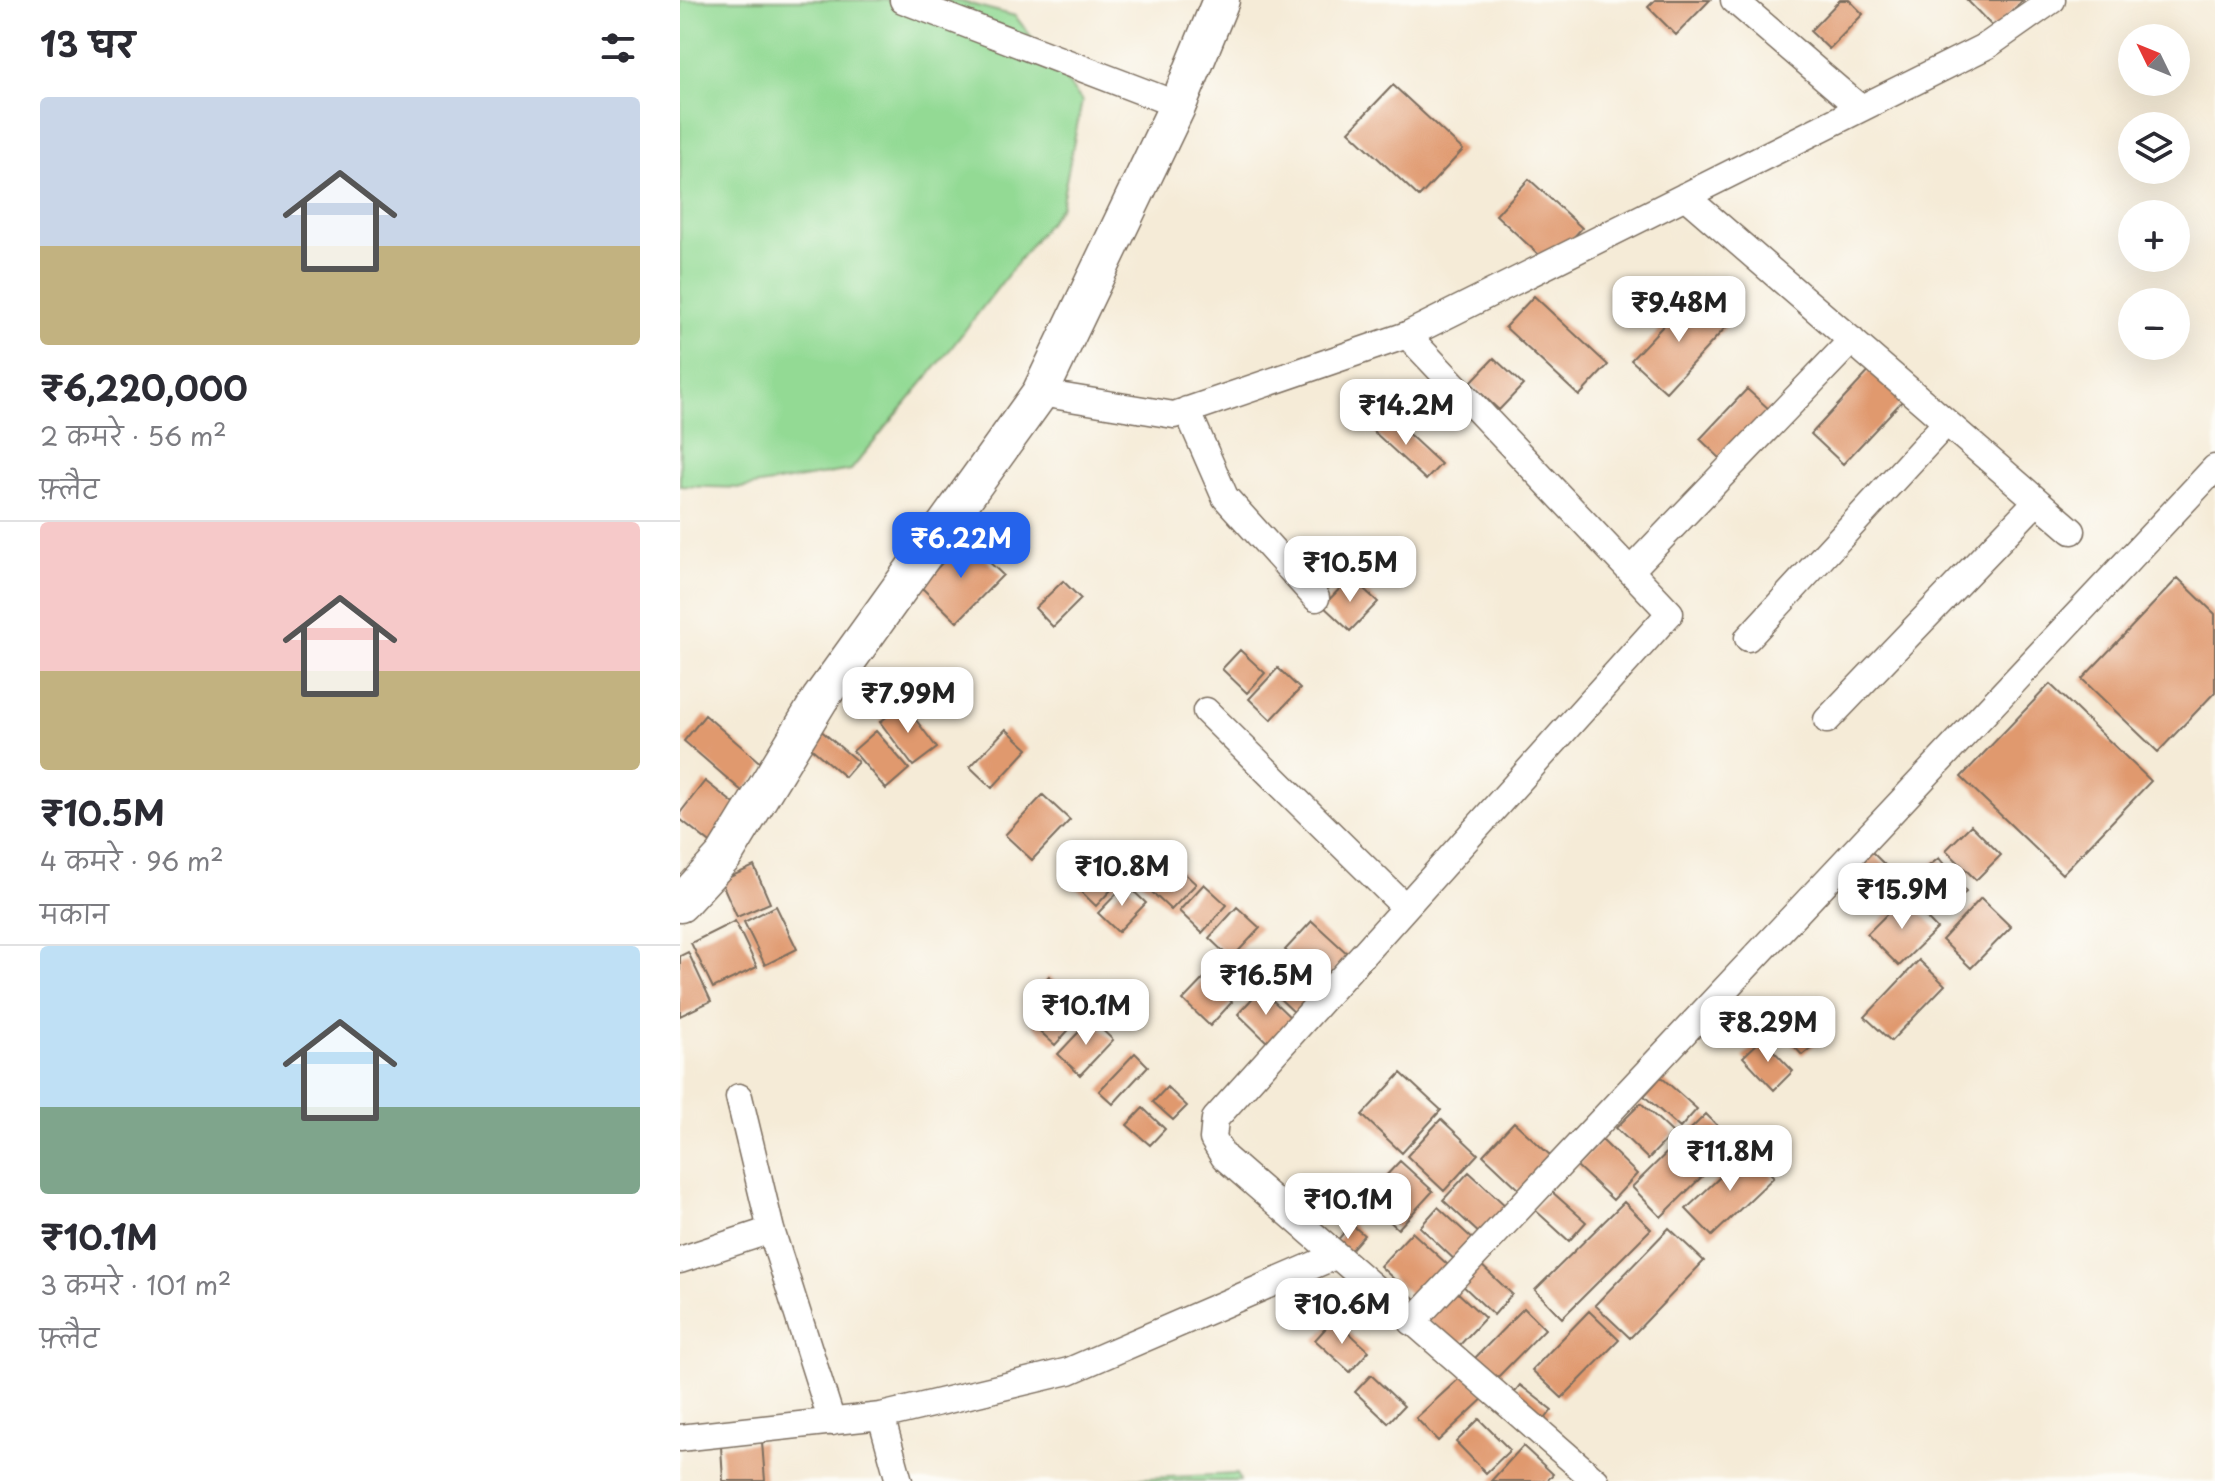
<!DOCTYPE html>
<html lang="hi">
<meta charset="utf-8">
<style>
body{margin:0;font-family:"Playpen Sans","Playpen Sans Deva",sans-serif;background:#f2f2f3;color:#2b2b33;height:100vh;display:flex;flex-direction:column;font-size:30px;white-space:nowrap}
*{box-sizing:border-box;margin:0}
p{font-size:26px;color:#7c7c81}
.icon{flex:none;width:44px;height:44px;fill:none;stroke:currentColor;stroke-width:2;stroke-linecap:round;stroke-linejoin:round}
.map{position:relative;flex:1;overflow:hidden}
.panel{display:flex;flex-direction:column;background:#fff;width:680px}
.panel>*{flex:none}
.needle{width:52px;rotate:313deg}
.buttons{position:absolute;left:1438px;top:24px;display:grid;gap:16px}
.buttons a{display:grid;place-items:center;width:72px;height:72px;border-radius:50%;background:#fff;box-shadow:0 8px 32px #0002;font-size:40px}
.price{position:absolute;translate:-50% -68px;padding:0 18px;border-radius:16px;background:#fff;color:#222;font-size:26px;line-height:52px;filter:drop-shadow(0 2px 4px #0008)}
.price::after{content:'';position:absolute;left:50%;top:48px;width:24px;height:18px;margin-left:-12px;background:inherit;clip-path:polygon(0 0,100% 0,50% 100%)}
.price.selected{background:#2563eb;color:#fff}
ul{padding:0;list-style:none}
li{display:grid;align-content:center;gap:16px;height:424px;padding:0 40px}
li+li{border-top:2px solid #e1e1e2}
li span{display:grid;place-items:center;height:248px;border-radius:8px;color:#555}
li>.icon{margin-inline-start:auto}
span .icon{width:144px;height:144px;fill:#fffc;stroke-width:1}
li b{font-size:34px}
h2{display:flex;justify-content:space-between;align-items:center;height:96px;padding:0 40px;font-size:34px}
main{display:flex;flex:1;min-height:0}
.map>svg:first-child{display:block}
.green{fill:#93da94;stroke:#678259;stroke-width:2}
.building{fill:#e0996e}
.lines{fill:none;stroke-linecap:round;stroke-linejoin:round}
.street-casing{stroke:#7c6e5f;stroke-width:29}
.secondary-casing{stroke:#7c6e5f;stroke-width:39}
.street{stroke:#fff;stroke-width:26}
.secondary{stroke:#fff;stroke-width:36}
</style>
<main>
<section class="panel">
<h2>13 घर<svg class="icon" aria-label="filters" viewBox="0 0 24 24"><path d="M4 7h16M4 17h16"/><circle cx="9" cy="7" r="2"/><circle cx="15" cy="17" r="2"/></svg></h2>
<ul>
<li><span style="background:linear-gradient(#c9d6e8 60%,#c2b280 0)"><svg class="icon" aria-label="home" viewBox="0 0 24 24"><path d="M3 11l9-7 9 7M6 9v11h12V9"/></svg></span><div><b>₹6,220,000</b><p>2 कमरे · 56 m²</p><p>फ़्लैट</p></div></li>
<li><span style="background:linear-gradient(#f6c9c9 60%,#c2b280 0)"><svg class="icon" aria-label="home" viewBox="0 0 24 24"><path d="M3 11l9-7 9 7M6 9v11h12V9"/></svg></span><div><b>₹10.5M</b><p>4 कमरे · 96 m²</p><p>मकान</p></div></li>
<li><span style="background:linear-gradient(#bfe0f5 65%,#7fa58c 0)"><svg class="icon" aria-label="home" viewBox="0 0 24 24"><path d="M3 11l9-7 9 7M6 9v11h12V9"/></svg></span><div><b>₹10.1M</b><p>3 कमरे · 101 m²</p><p>फ़्लैट</p></div></li>
</ul>
</section>
<div class="map">
<svg width="1535" height="1481" viewBox="0 0 1535 1481">
<rect width="100%" height="100%" fill="#fdfcf7"/>
<filter id="ink" filterUnits="userSpaceOnUse"><feTurbulence type="fractalNoise" baseFrequency=".0125" numOctaves="2"/><feDisplacementMap in="SourceGraphic" scale="16" xChannelSelector="R" yChannelSelector="G"/><feConvolveMatrix kernelMatrix="1 2 1 2 8 2 1 2 1" color-interpolation-filters="sRGB"/></filter>
<filter id="wash" filterUnits="userSpaceOnUse"><feTurbulence type="fractalNoise" baseFrequency=".006" numOctaves="4" result="noise"/><feDisplacementMap in="SourceGraphic" scale="32" xChannelSelector="R" yChannelSelector="G"/><feGaussianBlur stdDeviation="1.8" result="paint"/><feColorMatrix in="noise" values="0 0 0 0 0 0 0 0 0 0 0 0 0 0 0 0 0 1.4 0 .05"/><feComposite in="paint" operator="in"/></filter>
<g filter="url(#wash)">
<rect width="100%" height="100%" fill="#f5ebd7"/>
<path class="green" d="M0,0H275L335,16L402,101L381,206L265,356L171,470L61,488L0,486Z
M557,1474L560,1481H444V1479Z"/>
<g id="blocks">
<path class="building" d="M975,0H1030L996,35L968,7Z
M1160,0H1169L1183,14L1149,49L1130,31Z
M1287,0H1343L1315,29Z
M713,85L783,150L739,197L669,131Z
M849,179L902,228L869,264L816,215Z
M1012,295L1046,327L986,392L951,360Z
M854,296L928,365L899,396L825,327Z
M814,358L843,385L819,410L790,383Z
M1193,367L1226,397L1163,464L1131,434Z
M1067,389L1090,410L1043,461L1020,439Z
M707,414L761,464L746,480L692,430Z
M285,539L323,575L277,622L240,586Z
M671,577L698,602L670,631L643,606Z
M1498,578L1535,614V692L1478,752L1402,679Z
M383,581L401,599L373,627L355,608Z
M560,650L585,673L567,693L542,669Z
M598,668L620,689L591,720L569,699Z
M1370,684L1471,781L1382,874L1281,777Z
M224,704L257,748L233,766L200,722Z
M25,715L84,766L63,792L4,741Z
M138,728L178,762L165,777L125,743Z
M326,729L348,749L312,788L290,767Z
M196,731L229,769L206,789L173,751Z
M25,781L67,814L38,849L0,819V813Z
M363,795L390,820L352,860L325,835Z
M1291,825L1321,855L1296,880L1266,850Z
M421,849L447,873L416,906L391,882Z
M481,852L516,884L491,910L457,878Z
M1192,852L1224,884L1200,909L1167,877Z
M1259,858L1286,892L1259,914L1231,880Z
M74,866L90,903L57,917L41,881Z
M446,884L466,903L438,932L418,913Z
M524,884L547,905L522,933L499,911Z
M1225,896L1257,929L1219,966L1187,934Z
M1301,898L1331,927L1291,968L1262,940Z
M96,906L117,949L85,965L64,922Z
M557,907L580,928L551,959L529,938Z
M55,921L77,967L33,988L11,943Z
M632,921L669,955L641,984L605,950Z
M8,952L31,1001L0,1016V956Z
M603,955L639,989L616,1014L580,980Z
M1239,960L1265,985L1211,1041L1185,1017Z
M369,976L382,988L363,1009L350,997Z
M525,977L552,1002L530,1026L503,1000Z
M581,989L613,1020L590,1045L558,1014Z
M383,993L404,1013L375,1045L353,1025Z
M1108,1009L1138,1042L1122,1055L1093,1023Z
M411,1019L433,1040L400,1075L378,1054Z
M1082,1039L1113,1071L1094,1090L1063,1057Z
M455,1053L468,1066L433,1104L419,1091Z
M721,1073L761,1110L722,1153L682,1115Z
M981,1077L1017,1109L1000,1128L964,1096Z
M487,1087L507,1106L493,1120L473,1102Z
M961,1103L993,1133L968,1159L936,1128Z
M463,1108L485,1129L470,1145L447,1125Z
M1026,1114L1055,1144L981,1217L952,1187Z
M761,1119L798,1154L764,1191L727,1156Z
M834,1122L871,1156L840,1190L803,1155Z
M922,1140L957,1174L933,1200L897,1166Z
M1069,1150L1094,1177L1032,1236L1006,1209Z
M720,1161L753,1191L718,1229L685,1198Z
M789,1172L827,1207L801,1235L763,1200Z
M871,1191L906,1222L889,1241L854,1209Z
M944,1202L971,1229L882,1318L855,1290Z
M758,1207L796,1242L777,1262L740,1227Z
M671,1224L684,1235L664,1258L651,1248Z
M989,1228L1024,1261L950,1338L915,1305Z
M732,1232L768,1265L736,1300L700,1266Z
M799,1263L832,1294L814,1315L780,1283Z
M775,1290L805,1318L777,1348L747,1320Z
M844,1308L865,1329L814,1381L793,1360Z
M909,1311L939,1340L882,1398L852,1370Z
M654,1319L689,1351L670,1372L635,1340Z
M785,1373L806,1396L758,1441L736,1418Z
M691,1375L724,1406L708,1423L675,1392Z
M840,1385L872,1410L862,1423L830,1398Z
M799,1419L830,1450L806,1473L776,1442Z
M82,1442L85,1481H43L41,1446Z
M843,1446L873,1474L867,1481H811Z"/>
</g>
</g>
<g filter="url(#ink)">
<use href="#blocks" fill-opacity="0" stroke="#7c6e5f" stroke-width="2"/>
<g class="lines">
<g class="street-casing">
<path id="street" d="M223,0L498,105
M1054,0L1180,108
M1005,196L1392,531
M727,335L990,613L535,1119L533,1139L544,1157L916,1481
M360,393L494,415L727,335L1308,45L1372,0
M507,410L545,497L636,598
M950,571L1172,340
M1068,638L1266,423
M526,711L725,907
M1147,720L1357,501
M59,1097L91,1230L152,1422
M0,1260L91,1230
M732,1322L1535,468
M201,1416L219,1481
M0,1438L201,1416L389,1371L655,1256"/>
</g>
<g class="secondary-casing">
<path id="secondary" d="M0,904L44,856L140,699L360,393L498,105L541,0"/>
</g>
<use href="#street" class="street"/>
<use href="#secondary" class="secondary"/>
</g>
</g>
</svg>
<div class="buttons">
<a><svg class="needle" viewBox="-14 -14 28 28"><path d="M0-13l5 13h-10z" fill="#e53935"/><path d="M0 13l5-13h-10z" fill="#7c7c81"/></svg></a>
<a><svg class="icon" aria-label="layers" viewBox="0 0 24 24"><path d="M12 4l9 5-9 5-9-5zM3 14l9 5 9-5"/></svg></a>
<a>+</a>
<a>−</a>
</div>
<b class="price" style="left:999px;top:344px">₹9.48M</b>
<b class="price" style="left:726px;top:447px">₹14.2M</b>
<b class="price selected" style="left:281px;top:580px">₹6.22M</b>
<b class="price" style="left:670px;top:604px">₹10.5M</b>
<b class="price" style="left:228px;top:735px">₹7.99M</b>
<b class="price" style="left:442px;top:908px">₹10.8M</b>
<b class="price" style="left:1222px;top:931px">₹15.9M</b>
<b class="price" style="left:586px;top:1017px">₹16.5M</b>
<b class="price" style="left:406px;top:1047px">₹10.1M</b>
<b class="price" style="left:1088px;top:1064px">₹8.29M</b>
<b class="price" style="left:1050px;top:1193px">₹11.8M</b>
<b class="price" style="left:668px;top:1241px">₹10.1M</b>
<b class="price" style="left:662px;top:1346px">₹10.6M</b>
</div>
</main>
